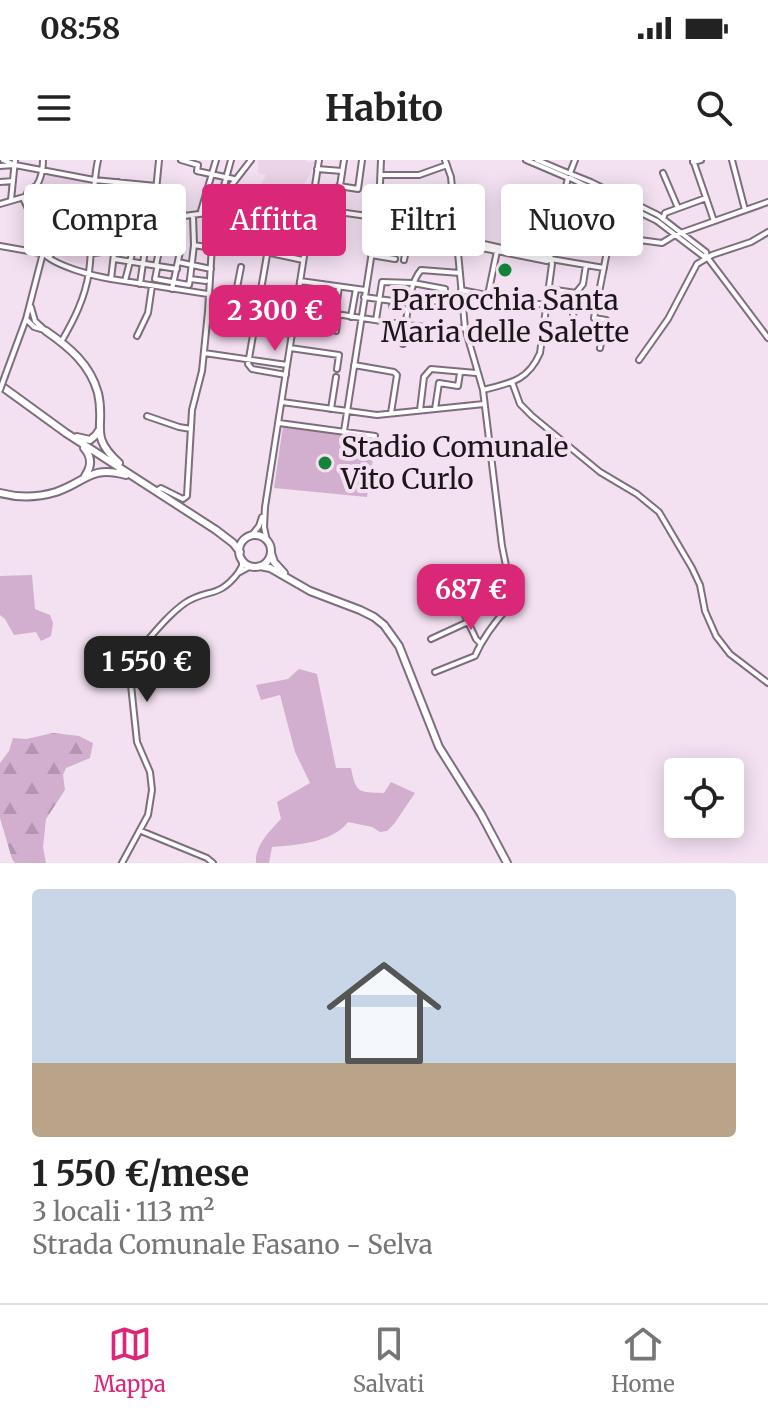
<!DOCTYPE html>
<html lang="it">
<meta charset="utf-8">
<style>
body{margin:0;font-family:Merriweather,serif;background:#f6f6f6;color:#222;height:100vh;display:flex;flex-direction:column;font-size:30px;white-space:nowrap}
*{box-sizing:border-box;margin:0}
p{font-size:26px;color:#767676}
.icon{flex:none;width:44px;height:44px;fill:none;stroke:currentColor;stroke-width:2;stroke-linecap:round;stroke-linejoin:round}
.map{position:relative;height:703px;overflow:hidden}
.panel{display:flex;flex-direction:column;background:#fff;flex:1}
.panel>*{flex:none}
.hud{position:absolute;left:24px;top:24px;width:720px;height:72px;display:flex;gap:16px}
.controls{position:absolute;left:664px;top:598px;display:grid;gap:16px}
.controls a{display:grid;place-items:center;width:80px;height:80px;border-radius:8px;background:#fff;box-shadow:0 4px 20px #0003;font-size:40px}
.price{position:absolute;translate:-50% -68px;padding:0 18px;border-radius:16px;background:#db2777;color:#fff;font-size:26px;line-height:52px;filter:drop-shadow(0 2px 4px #0008)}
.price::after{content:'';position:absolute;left:50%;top:48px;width:24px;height:18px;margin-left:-12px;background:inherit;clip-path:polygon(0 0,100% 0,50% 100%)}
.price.on{background:#222;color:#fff}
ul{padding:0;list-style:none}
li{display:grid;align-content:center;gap:16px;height:424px;padding:0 32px}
li span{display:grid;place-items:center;height:248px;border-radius:8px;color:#555}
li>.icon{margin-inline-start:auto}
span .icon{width:144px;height:144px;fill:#fffc;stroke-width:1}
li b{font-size:34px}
.tag{padding:0 28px;border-radius:8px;background:#fff;box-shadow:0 4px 20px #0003;font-size:28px;line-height:72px}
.tag.on{background:#db2777;color:#fff}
.status{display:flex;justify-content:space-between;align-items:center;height:56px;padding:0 40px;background:#fff;direction:ltr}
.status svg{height:22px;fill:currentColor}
header{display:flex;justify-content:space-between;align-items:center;height:104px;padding:0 32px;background:#fff;font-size:36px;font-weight:700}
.tab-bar{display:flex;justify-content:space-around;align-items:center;height:112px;border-top:2px solid #e0e0e0;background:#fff;font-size:22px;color:#767676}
.tab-bar a{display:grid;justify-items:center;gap:4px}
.tab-bar .on{color:#db2777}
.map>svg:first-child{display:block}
.built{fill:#ebd3e8}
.grass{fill:#d2aecf}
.forest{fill:url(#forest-firs)}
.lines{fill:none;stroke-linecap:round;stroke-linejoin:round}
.minor-casing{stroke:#7e6e7d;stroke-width:8}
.major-casing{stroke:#7e6e7d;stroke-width:10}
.minor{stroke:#fff;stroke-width:4}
.major{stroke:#fff;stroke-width:6}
.minor-bridge-casing{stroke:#7e6e7d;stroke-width:8;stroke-linecap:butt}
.minor-bridge{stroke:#fff;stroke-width:4}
.poi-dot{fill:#14843b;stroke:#f3e1f1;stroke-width:3}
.labels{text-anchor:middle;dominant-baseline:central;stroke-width:8;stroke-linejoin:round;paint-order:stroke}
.poi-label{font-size:28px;fill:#1c161b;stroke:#f3e1f1}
</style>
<div class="status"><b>08:58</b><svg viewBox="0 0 49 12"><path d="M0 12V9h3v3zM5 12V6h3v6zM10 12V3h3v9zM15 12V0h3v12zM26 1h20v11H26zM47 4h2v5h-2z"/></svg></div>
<header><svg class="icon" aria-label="menu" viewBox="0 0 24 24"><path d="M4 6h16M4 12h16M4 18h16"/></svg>Habito<svg class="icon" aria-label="search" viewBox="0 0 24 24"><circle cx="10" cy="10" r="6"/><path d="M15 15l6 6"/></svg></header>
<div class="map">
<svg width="768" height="703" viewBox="0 0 768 703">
<defs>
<pattern id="forest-firs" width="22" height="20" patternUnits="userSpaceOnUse" patternTransform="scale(2)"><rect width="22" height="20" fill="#d2aecf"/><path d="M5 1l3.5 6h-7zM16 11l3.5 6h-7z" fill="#b495b1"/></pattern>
</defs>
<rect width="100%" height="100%" fill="#f3e1f1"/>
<path class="built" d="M258,0H306L307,2H315V7H312L311,13L302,28L311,31L308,51L259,28L266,15L258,13Z
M48,15L87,22V26H90L88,45L87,99L84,105L68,101L52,91L32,47L34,36L46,16Z"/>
<path class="grass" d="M283,266L376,279L367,337L274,328Z
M32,415L35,449L50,455L53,463L51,476L41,481L36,472L14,475L5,459L0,455V416Z
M299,509L317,514L336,608H351C356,634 359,632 384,633L391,622L415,633L394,664L387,671L380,672L372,667L348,662C332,683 296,685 272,687L269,703H256C255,685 269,672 281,659L277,642L310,623L295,592L280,535L261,540L256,525L288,519Z"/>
<path class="forest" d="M53,573L79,576L93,583L90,598L66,608L63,615L65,630L46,659L43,687L46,703H15L12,699L0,658V603L9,591L13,578L26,579Z"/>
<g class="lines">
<g class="minor-casing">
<path id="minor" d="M3,0L15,5L94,20L156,26
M181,0L198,5L197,11L234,19
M445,0L451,17L465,168L483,230L502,386L514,445
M526,0L566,17
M537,0L568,13
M693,0L714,61
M732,0L745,50
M693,2L701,0
M0,6L14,5
M317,9L342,11
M570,13L575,0
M663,13L678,48
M571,14L591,22L658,55L706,92L707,97L768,178
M381,15H419L447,5
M570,18L657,61L703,96L707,97
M0,22L13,21
M339,26L358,29L362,0
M221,37L231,0
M338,39L344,0
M11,40L15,0
M0,44L24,37
M29,46C29,35 34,31 39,21C42,14 43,7 43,0
M311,48L395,60L396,49
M91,49L151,55L154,58L162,59L214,52
M115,51L118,22
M201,51L216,0
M193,56L194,85
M368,56L370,46L454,55
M663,59L665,53L706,38
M271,72L248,204L252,209L286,215
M457,78L551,99L604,108
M124,80L181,87L172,129
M373,82L407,85L404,100
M0,86L51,95
M433,86L457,83L547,101L551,99
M43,93C55,106 93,116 111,119L407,165L441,169L465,168
M90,93C109,95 126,79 141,69
M371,95L395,99
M114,99L177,109
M178,102L211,109
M156,106C159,88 164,77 162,59
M157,109L155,119L189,125L190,119
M111,119L119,52
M125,121L135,82L151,55L155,41L159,0
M206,121L190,119L194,85L212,88L219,82L303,100
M300,121L365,130
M140,124L146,83
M549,129L576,133
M461,130L521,142L546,145
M488,135L497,91
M364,137L393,141L392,147L404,149
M31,147L35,161L46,171
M318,151L323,124
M208,152L255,160
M232,153L241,107
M335,154L339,127
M351,157L356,129
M26,159L34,167L44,170
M376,160L382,122L413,123L445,129L444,142L430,141L410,145
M318,168L321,151
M254,169L292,174
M336,171L338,154
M137,176L148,153L152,126
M543,176L570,179L576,133L583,124L586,105
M61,182C74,160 85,138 89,112C94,75 90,37 98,0
M403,184C407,163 407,126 421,110L460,113
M290,188L339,195L337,209
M600,188L606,160L594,158L610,76L662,83L675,75L768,42
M204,193L287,205
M639,200L668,159L697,104L712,95L751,82L768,72
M354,205L394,212L397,215L391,253
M5,216L26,159L43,93L42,79L24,40L28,31L36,26
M512,222L520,244L532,256L600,312L637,334L659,352L692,408L700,425L705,451L716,476L730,494L768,523
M483,230C510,223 528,221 540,193L552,104L550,95L568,18
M282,242L377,255L484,244
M331,249L336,217
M435,249L439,223L458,226L460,213
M420,250L424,217L431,209L476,213
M147,256L179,267L191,269
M279,263L375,276
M344,271L379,47L381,0
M156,331L161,328L183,339L187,336L192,250L202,211L208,152L214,52L220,40L251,0
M251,376L259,366L262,357
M267,381L264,367L265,347L319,0
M242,399V406L238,413L251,406
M455,434L476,479L480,483
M431,479L468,462
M435,512L475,496C484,475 497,459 513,442
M141,671L207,698L213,703
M122,703L148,655L152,630L150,612L137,582L129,506L132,498C149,480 165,457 185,443C208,428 218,439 238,413"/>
</g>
<g class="major-casing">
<path id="major" d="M46,171C69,187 90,204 98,233C106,267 88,275 119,303
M0,225L66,273L216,370L233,383L240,392
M77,277L90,280L96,275L100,269
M84,288C92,297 92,306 85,316
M0,333C19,338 36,338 56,332C86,322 90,305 126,315
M239 391a16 16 0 1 1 32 0a16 16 0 1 1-32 0Z
M271,393L274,402L284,413
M260,406L270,408L310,431L360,450L374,457L384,465L399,486L439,587L481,654L507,703"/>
</g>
<use href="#minor" class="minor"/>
<use href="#major" class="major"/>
<g class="minor-bridge-casing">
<path id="minor-bridge" d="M0,230L5,216"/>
</g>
<use href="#minor-bridge" class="minor-bridge"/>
</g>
<g class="poi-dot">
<circle cx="505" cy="110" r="8"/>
<circle cx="325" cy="303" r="8"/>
</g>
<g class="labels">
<g class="poi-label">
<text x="505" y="140">Parrocchia Santa<tspan x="505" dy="32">Maria delle Salette</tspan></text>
<text x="341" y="287" text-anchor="start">Stadio Comunale<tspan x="341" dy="32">Vito Curlo</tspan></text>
</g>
</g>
</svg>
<div class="controls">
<a><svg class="icon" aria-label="locate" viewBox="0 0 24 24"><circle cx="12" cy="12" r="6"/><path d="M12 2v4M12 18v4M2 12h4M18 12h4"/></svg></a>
</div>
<b class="price" style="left:275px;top:193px">2 300 €</b>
<b class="price" style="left:471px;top:472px">687 €</b>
<b class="price on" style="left:147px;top:544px">1 550 €</b>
<div class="hud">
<a class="tag">Compra</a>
<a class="tag on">Affitta</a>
<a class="tag">Filtri</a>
<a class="tag">Nuovo</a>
</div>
</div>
<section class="panel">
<ul>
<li><span style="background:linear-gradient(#c9d6e8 70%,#b9a48a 0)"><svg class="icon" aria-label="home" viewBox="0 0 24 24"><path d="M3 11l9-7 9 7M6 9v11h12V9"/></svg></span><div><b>1 550 €/mese</b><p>3 locali · 113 m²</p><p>Strada Comunale Fasano - Selva</p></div></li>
</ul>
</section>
<nav class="tab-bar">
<a class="on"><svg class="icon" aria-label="map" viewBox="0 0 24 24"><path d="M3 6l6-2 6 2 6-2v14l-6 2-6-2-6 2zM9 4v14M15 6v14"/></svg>Mappa</a>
<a><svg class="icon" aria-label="saved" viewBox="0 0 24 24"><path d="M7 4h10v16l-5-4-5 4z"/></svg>Salvati</a>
<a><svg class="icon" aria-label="home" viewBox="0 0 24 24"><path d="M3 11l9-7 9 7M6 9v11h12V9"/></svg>Home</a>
</nav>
